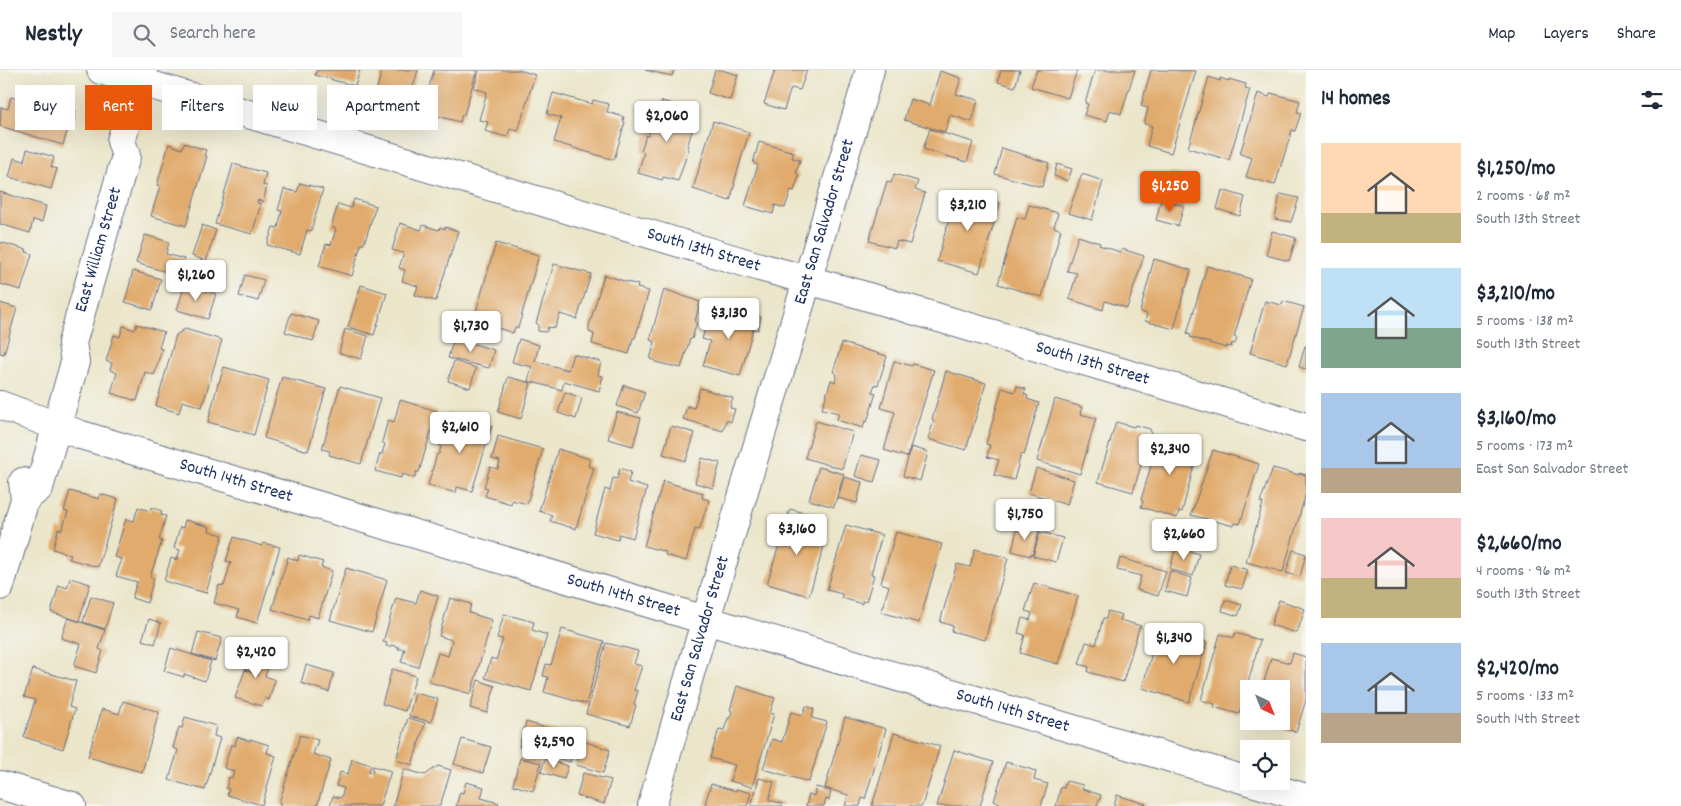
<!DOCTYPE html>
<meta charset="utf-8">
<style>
body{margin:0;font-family:Dekko,sans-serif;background:#f6f6f7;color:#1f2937;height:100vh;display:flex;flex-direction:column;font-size:19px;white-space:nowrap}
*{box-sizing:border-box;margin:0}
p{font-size:16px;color:#747a83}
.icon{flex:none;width:28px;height:28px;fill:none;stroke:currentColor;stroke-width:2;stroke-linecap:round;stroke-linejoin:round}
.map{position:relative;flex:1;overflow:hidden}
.panel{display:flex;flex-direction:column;background:#fff;width:375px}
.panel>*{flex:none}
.hud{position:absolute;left:15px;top:15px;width:475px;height:45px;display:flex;gap:10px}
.needle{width:32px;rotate:137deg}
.tools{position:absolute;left:1240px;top:610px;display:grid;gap:10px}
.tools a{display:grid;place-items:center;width:50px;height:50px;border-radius:0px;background:#fff;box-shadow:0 5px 20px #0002;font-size:25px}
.price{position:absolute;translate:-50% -42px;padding:0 11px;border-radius:5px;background:#fff;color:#222;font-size:16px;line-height:32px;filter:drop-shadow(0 1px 2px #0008)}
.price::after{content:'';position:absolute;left:50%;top:30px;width:15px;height:11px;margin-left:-8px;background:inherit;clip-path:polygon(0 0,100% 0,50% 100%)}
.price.active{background:#ea580c;color:#fff}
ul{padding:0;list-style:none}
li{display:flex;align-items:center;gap:15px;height:125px;padding:0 15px}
li span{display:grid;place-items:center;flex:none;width:140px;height:100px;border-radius:0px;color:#555}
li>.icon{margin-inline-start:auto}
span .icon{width:60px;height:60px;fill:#fffc;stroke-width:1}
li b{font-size:21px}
h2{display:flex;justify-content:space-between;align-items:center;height:60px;padding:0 15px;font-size:21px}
.tag{padding:0 18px;border-radius:0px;background:#fff;box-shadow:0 5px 20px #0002;font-size:18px;line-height:45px}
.tag.active{background:#ea580c;color:#fff}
header{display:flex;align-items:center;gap:30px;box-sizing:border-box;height:70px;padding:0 25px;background:#fff;border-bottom:1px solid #e0e1e3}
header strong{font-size:24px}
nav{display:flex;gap:28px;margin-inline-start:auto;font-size:18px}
.search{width:350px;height:45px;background:#f6f6f7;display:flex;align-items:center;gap:12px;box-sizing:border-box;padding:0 18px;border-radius:0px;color:#747a83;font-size:19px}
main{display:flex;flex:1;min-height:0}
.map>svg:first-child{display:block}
.building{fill:#e1ab6d}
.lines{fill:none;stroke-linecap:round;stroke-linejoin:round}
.minor-casing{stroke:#646f84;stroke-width:30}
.minor{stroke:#fff;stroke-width:28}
.labels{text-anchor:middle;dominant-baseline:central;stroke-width:4;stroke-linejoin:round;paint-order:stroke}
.street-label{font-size:18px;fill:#1b2f5e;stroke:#f6f6f2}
</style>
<header>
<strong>Nestly</strong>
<div class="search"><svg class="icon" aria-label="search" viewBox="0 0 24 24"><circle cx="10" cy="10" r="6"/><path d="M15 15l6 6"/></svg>Search here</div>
<nav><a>Map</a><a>Layers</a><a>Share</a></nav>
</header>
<main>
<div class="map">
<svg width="1306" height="736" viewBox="0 0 1306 736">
<rect width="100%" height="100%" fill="#f6f6f2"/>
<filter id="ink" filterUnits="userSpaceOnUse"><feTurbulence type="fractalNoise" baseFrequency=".02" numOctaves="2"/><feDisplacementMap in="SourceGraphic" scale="10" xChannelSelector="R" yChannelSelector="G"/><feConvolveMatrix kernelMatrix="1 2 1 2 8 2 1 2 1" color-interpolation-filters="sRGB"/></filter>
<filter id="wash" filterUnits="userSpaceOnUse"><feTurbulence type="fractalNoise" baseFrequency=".0096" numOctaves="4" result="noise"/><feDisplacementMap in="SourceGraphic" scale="20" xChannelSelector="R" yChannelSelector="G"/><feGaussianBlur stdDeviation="1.12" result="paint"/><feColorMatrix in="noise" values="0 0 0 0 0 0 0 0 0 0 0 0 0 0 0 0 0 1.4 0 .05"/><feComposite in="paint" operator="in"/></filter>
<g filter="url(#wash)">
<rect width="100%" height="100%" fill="#ebe6ca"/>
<g id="blocks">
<path class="building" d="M317,0H360L355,16L315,5Z
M382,0H418L409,31L376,22Z
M434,0H477L464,45L462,44L460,52L426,43L428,34H426L431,18L429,17Z
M479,0H519L535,5L518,61L510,59L507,67L485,61L488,52L479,50L487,22L474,18Z
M645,0H674L672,6Z
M715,0H722L738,5L730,30L708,23Z
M775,0H807L800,20L791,18L784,40L764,34Z
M1001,0H1020L1015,17L998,12Z
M1037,0H1077L1068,28L1031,17Z
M1095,0H1135L1121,44L1110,40L1107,51L1084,45L1088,34L1085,33Z
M1151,0L1196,1L1171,83L1147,76L1152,56L1144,54L1148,38L1141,36Z
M940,1L961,8L956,24L978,30L972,52L950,45L945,62L904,50L910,29L930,35Z
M1209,7L1220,11V8L1229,11V9L1246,14L1245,18L1250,19L1229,90L1188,78Z
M20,22L28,25V27L76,41L73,52H70L63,75L0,56L1,37L8,39L11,27L18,29Z
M553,23L592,34L593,30L609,34L607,42L624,47L623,51L625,52L614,90L554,72L561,48L547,44Z
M1258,23L1269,27L1271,23L1300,31L1297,42L1301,43L1295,61L1292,60L1275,115L1246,107L1252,88L1240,84Z
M662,31L677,35L675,39L697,45L687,77L689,78L678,111L663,107L662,110L638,103L644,82L641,81L646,65L648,66L656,40L659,41Z
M713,51L749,62L734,113L735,114L730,131L693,119Z
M930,59L973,72L967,92L923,79Z
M759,72L794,82L792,88L800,90L796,103L799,105L794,121L791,120L785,138L775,135L773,144L745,136L758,95L753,93Z
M184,73L206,80L204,85L207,86L186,156L151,146L160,116L157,115L169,74L182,79Z
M1002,78L1049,93L1042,117L995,104Z
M27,79L54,87L51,97L57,99L51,119L9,107L14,88L24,91Z
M233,94L266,103L263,115L267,116L263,132L258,130L257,133L261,134L252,164L215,154Z
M1057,94L1072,99L1068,111L1054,106Z
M1170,103L1194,110L1187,131L1163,124Z
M894,104L918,111L915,120L925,123L910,174L897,171L895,178L869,171L887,111L891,113Z
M1082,104L1103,111L1092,150L1068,143Z
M1145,106L1156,110L1153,120L1142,117Z
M300,113L323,119L311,161L307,160L300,184L267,175L273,157L278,158L282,141L278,140L284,119L297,122Z
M1222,120L1245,127L1240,146L1217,139Z
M957,121L1000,133L979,203L937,191Z
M0,122L46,136L42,152L33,150L30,163L0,154Z
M1280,124L1299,128L1291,152L1275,149Z
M354,129L376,136L364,174H361L352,206L319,196L326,174L331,175L336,159L331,157L338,134L351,138Z
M1161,130L1184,136L1178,156L1156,150Z
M1029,135L1058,143L1054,157L1061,160L1042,227L998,214L1017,147L1025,149Z
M400,153L421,160L423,155L439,160L440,157L445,159V157L458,161L436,231L415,225L418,216L402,211L405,200L399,198L404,183L392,180Z
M202,155L216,160L206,191L192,186Z
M1272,161L1296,168L1289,191L1266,185Z
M145,165L169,172L166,184L184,189L180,206L136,193Z
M1078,166L1100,173L1099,175L1120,182L1122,179L1144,186L1127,238L1105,231L1103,240L1069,229L1077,203L1067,201Z
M0,172L27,180L26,182L32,184L21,220L0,214Z
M496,173L539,185L518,258L515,257L513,263L491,256L492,250L475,245Z
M1154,189L1191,200L1186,218L1185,217L1174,259L1145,251L1147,244L1140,242Z
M554,194L591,204L577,249L560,244L555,258L548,257L547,261L545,262L538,261V254L536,253Z
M1207,196L1251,209L1234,267L1237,268L1235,274L1232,273L1231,277L1226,276V278L1190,267L1191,265L1187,264Z
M133,201L161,209L152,240L125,232Z
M245,205L264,210L258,231L239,226Z
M604,205L638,215L637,218L649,221L635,268H633L629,284L592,274L594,264L589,262V256Z
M185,214L216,224L208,249L177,240Z
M361,215L387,223L374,265L348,257Z
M664,219L700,232L695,252H697L692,269H690L681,298L655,292L656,291L650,289L655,272L650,270Z
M1265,231L1282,235L1283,231L1304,237L1287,294L1250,283Z
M0,233L17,238L4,284L0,283Z
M733,239L761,247L758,260L753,259L740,306L703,296L710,271L702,269L710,242L730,247Z
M291,243L319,251L313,271L285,262Z
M137,254L164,262L159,278L162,279L154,305L145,302L137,331L111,323L117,303L110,300L112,293L106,291L114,265L120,267L123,256L135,260Z
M185,259L222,270L202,337L182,331L179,343L156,336L176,265Z
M345,259L368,266L361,289L339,283Z
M454,268L494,280L489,298L448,288Z
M519,269L539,275L535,291L568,300L573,284L601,292L598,305L603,306L599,321L564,311L562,320L528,311L532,297L512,292Z
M842,273L887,286L878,315L875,314L872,322L876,323L867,352L865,351L863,358L837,350L839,343L822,339L831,310L835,312L837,304L833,302Z
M1305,276H1306V299L1299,297Z
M454,291L476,298L470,318L448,311Z
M894,291L912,296L913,294L934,300L907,387L884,380L895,342L881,338Z
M224,297L269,310L254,365L208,352L218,313H219Z
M946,301L986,313L966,380L928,369L934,350L932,349Z
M282,307L326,319L308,381L264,368Z
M508,307L531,313L521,349L498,342Z
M624,315L645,322L638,343L617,336Z
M340,316L380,328L361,394L329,385L330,381L322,379Z
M1017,316L1026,319L1024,324L1028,326L1027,329L1039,333L1024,385L1021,384L1014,410L994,405L999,390L987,387L990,375L986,374L1002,318L1015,322Z
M700,318L733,328L730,338L735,339L731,352L726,350L723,361L683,349L687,336L694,338Z
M565,322L582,328L576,349L558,343Z
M1055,329L1082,337L1080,344L1096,348L1080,404L1037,391Z
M400,330L437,341L419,402H416L415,408L402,404L401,408L375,401L380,384H382L385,374L382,372L388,350L394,352Z
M617,342L641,348L633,376L608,369Z
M448,343L492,356L472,421L457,417L456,423L428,415L437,384H439L441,376L439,375Z
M816,351L853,362L842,399L805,388Z
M1116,352L1134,357L1135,355L1150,359L1151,362L1133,422L1098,412Z
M671,356L695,363L686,391L663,384Z
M1164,363L1173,366L1172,369L1199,376L1182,442L1179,441L1177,448L1141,437L1143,431L1141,430L1159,368L1162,369Z
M498,366L543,379L527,434L512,430L511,434L485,426L488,418L484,417L490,397L498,399L500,391L492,389Z
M911,377L928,382L920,411L903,406Z
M558,379L590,389L588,396L594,398L576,459L550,451L552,445L539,441Z
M1213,380L1259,394L1240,454L1235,453L1234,456L1191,445Z
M861,385L881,390L874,412L855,406Z
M702,388L720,393L713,418L695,413Z
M819,397L844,404L834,437L809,430Z
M620,398L631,402L628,412L647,418L633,468L619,464L618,470L593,463L605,419L610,421L613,408L617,409Z
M1036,398L1074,410L1067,435L1029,423Z
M1273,398L1299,405V403L1306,405V423L1283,502L1246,492L1263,433L1260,432Z
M844,407L862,412L857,433L838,428Z
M663,411L703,423L702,428L709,430L699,460L695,459L686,491L665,485L666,482L644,476Z
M70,421L99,429L100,424L118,429L98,497L69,489L71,485L53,479L58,459L62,460L68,442L64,441Z
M138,437L150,441L151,437L162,441L161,445L166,446L159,470L162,471L150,507L154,508L147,533L132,528L137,512L116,506L122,489L114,487L126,449L134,451Z
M790,439L809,444L806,456L808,457L807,462L823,467L820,475L824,476L809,526L767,514Z
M185,450L210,457L209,461L223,465L206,523L164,511L171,488L177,490L180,480L174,478L180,457L183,458Z
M846,455L882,465L871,504L874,505L866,532L862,531V534L842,528V524L827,520Z
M1018,456L1039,461L1033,484H1030V486L1012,481Z
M896,462L942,474L919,553L881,542L889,516L881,513Z
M1040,462L1063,468L1056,492L1033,486Z
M234,467L262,476L263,473L280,477L257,553L237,547L239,540L214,533L219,515L224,516L231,492L226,491Z
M1176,477L1199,484L1193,506L1170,499Z
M975,479L1008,488L985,570L951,561L953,556L940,552L957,494L970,497Z
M1293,480L1306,484L1300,507L1286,503Z
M299,485L323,492L321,497L332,501L318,548L309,545L307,550L272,539L288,487L298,491Z
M1120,488L1166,501L1158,526L1137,520L1141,506L1117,500Z
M1230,495L1248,500L1242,519L1225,515Z
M346,498L387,510L372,562L330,550Z
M1170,501L1192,508L1187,527L1165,521Z
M70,508L90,514L79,551L51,542L59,515L67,518Z
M1034,513L1078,526L1058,594L1020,583L1025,565L1018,563L1022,548L1030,550L1032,543L1025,541Z
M420,520L438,526L418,597L401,592L405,579H398L399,577L391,575L390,577L386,576L387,573L383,572L396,528L416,533Z
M91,526L113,533L105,559L83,552Z
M450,528L471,534L469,543L492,550L471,624L429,612L438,583L448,586L452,570L439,566Z
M1225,530L1242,535L1238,546L1222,541Z
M1279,530L1305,539L1297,563L1271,555Z
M1108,541L1122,545L1120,550L1141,556L1139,558L1123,612L1088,602L1089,597L1079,594L1086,572L1096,575L1103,548L1106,549Z
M504,544L534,552L532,560L547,565L531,621L485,608L491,588L496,590L503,569L497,568Z
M68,548L105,560L99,579L103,581L96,603L74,596L81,574L61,568Z
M149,549L161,553L155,574L142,570Z
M1159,558L1207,572L1189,632L1142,618Z
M562,559L604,571L586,634L544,622L548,607L543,606L546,594L551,595Z
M198,562L222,568L215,591L192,584Z
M1235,563L1260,570L1239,644L1214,637L1215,634L1201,630L1220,564L1234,568Z
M606,573L638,581L634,594L642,596L634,620L638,621L634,634L636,635L630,656L586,644Z
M171,578L211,591L205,611L184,604V607L164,601Z
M252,578L272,584L265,606L275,610L269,630L265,628L262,636L235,628L245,600L259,605L245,600Z
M1293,583L1306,587V630L1296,662L1257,652L1281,651V619H1262L1271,588L1290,593Z
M306,595L334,603L329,622L301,613Z
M33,599L76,611L69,637L75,639L63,679L24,667L35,630L24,627Z
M392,599L416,606L405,641L382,634Z
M478,610L495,616L487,643L470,638Z
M737,616L775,628L770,643L774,644L752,717L730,711L735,695L710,688L719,659L724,660L728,648H730L732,641L730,640Z
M415,623L438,629L431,652L409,646Z
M123,631L159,642L142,702L88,687L102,639L119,644Z
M806,636L814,639L812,648L827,652L809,712L763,699L772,669L782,672L791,642L803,645Z
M185,647L216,656L214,666L220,668L205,720L169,710L178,680L173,678L179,657L182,658Z
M845,647L886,659L865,729L862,728L860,736H845L848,725L825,718Z
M408,648L425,653L412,695L396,690Z
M526,652L577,667L570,692L519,677Z
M894,663L940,676L922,736H872Z
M300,665L318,670L313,684L331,690L317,736H280L281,733H279Z
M237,667L250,671V669L269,675L267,683L276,686L262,735L227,725L229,719H226L229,707L232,708L234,701L224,698L231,674L235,676Z
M462,669L491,677L483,703L454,694Z
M583,671L610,680L603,703L576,695Z
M954,680L993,692L980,736H937Z
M520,688L541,693L533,721L513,715Z
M352,689L371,695L369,702L372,703L373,696L391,701L380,736H330L333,726L341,728L344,718L336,716L340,702L348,704Z
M545,689L568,696L564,709L541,702Z
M1006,692L1036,701L1034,710L1048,714L1041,736H1000V733L994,731Z
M438,696L451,700L440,736H393L404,699L425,705Z
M583,703L611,710L604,734L577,726Z
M759,708L774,712L769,730L783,734L782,736H751Z
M1066,711L1083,715L1082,719L1101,725L1097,736H1056L1061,717L1064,718Z
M466,712L484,717L481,728L499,733L498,736H456L460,722L463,723Z
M711,714L736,721V719L751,723L747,736H712L705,734Z
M816,717L831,721L829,730L826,729L824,736H806L809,724L814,726Z
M1117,725L1146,734L1145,736H1114Z"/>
</g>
</g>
<g filter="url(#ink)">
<use href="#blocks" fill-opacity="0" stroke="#646f84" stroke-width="1"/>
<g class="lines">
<g class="minor-casing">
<g id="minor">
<path id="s1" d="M101,0L760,197L855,223L1306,357"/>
<path id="s2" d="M0,335L81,365L1306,728"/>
<path id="s3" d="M25,429L39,418L75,292L72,273L126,86L121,71L143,0"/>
<path d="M0,516L25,429L23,412"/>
<path d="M0,715L72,736"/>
<path id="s4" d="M652,736C721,490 798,245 870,0"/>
</g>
</g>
<use href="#minor" class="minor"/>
</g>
</g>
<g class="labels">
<g class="street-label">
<text stroke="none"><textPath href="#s4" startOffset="609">East San Salvador Street</textPath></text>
<text stroke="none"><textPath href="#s3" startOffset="265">East William Street</textPath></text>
<text stroke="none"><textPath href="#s1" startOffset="629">South 13th Street</textPath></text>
<text stroke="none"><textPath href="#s1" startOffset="1034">South 13th Street</textPath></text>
<text stroke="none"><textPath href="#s2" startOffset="248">South 14th Street</textPath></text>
<text stroke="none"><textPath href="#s2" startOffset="652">South 14th Street</textPath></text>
<text stroke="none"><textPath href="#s4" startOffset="174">East San Salvador Street</textPath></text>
<text stroke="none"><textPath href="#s2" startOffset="1058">South 14th Street</textPath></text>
</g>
</g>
</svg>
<div class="tools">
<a><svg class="needle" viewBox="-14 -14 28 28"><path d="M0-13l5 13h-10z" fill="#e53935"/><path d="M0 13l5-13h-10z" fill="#747a83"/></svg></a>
<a><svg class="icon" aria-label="locate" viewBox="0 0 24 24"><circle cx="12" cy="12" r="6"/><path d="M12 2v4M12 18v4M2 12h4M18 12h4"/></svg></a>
</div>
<b class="price" style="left:667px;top:73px">$2,060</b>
<b class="price active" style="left:1170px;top:143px">$1,250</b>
<b class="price" style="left:968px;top:162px">$3,210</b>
<b class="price" style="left:196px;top:232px">$1,260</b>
<b class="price" style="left:729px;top:270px">$3,130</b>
<b class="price" style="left:471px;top:283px">$1,730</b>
<b class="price" style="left:460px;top:384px">$2,610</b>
<b class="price" style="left:1170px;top:406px">$2,340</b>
<b class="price" style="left:1025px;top:471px">$1,750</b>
<b class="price" style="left:797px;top:486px">$3,160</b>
<b class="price" style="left:1184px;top:491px">$2,660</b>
<b class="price" style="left:1174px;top:595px">$1,340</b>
<b class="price" style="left:256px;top:609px">$2,420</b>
<b class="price" style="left:554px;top:699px">$2,590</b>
<div class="hud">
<a class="tag">Buy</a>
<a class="tag active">Rent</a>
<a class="tag">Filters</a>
<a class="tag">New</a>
<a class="tag">Apartment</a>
</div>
</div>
<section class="panel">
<h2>14 homes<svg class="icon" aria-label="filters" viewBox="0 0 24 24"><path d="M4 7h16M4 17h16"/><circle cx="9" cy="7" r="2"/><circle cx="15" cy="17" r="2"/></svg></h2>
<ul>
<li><span style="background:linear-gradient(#ffd9b3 70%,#c2b280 0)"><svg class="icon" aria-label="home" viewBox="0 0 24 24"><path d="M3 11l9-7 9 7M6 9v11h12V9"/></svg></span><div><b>$1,250/mo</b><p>2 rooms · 68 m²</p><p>South 13th Street</p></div></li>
<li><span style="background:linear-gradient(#bfe0f5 60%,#7fa58c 0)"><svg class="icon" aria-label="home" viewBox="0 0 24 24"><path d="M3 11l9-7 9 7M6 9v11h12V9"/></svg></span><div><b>$3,210/mo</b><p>5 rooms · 138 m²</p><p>South 13th Street</p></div></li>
<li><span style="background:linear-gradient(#a9c7e8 75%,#b9a48a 0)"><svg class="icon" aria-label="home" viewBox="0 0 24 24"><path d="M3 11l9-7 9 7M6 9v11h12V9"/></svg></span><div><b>$3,160/mo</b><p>5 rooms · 173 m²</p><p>East San Salvador Street</p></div></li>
<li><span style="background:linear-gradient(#f6c9c9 60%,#c2b280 0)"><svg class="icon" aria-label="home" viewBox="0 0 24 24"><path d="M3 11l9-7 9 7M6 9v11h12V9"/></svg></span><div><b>$2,660/mo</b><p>4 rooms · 96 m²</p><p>South 13th Street</p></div></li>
<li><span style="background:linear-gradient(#a9c7e8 70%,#b9a48a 0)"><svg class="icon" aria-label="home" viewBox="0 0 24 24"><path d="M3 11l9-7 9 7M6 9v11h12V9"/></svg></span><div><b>$2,420/mo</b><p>5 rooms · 133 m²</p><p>South 14th Street</p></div></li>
</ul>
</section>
</main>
